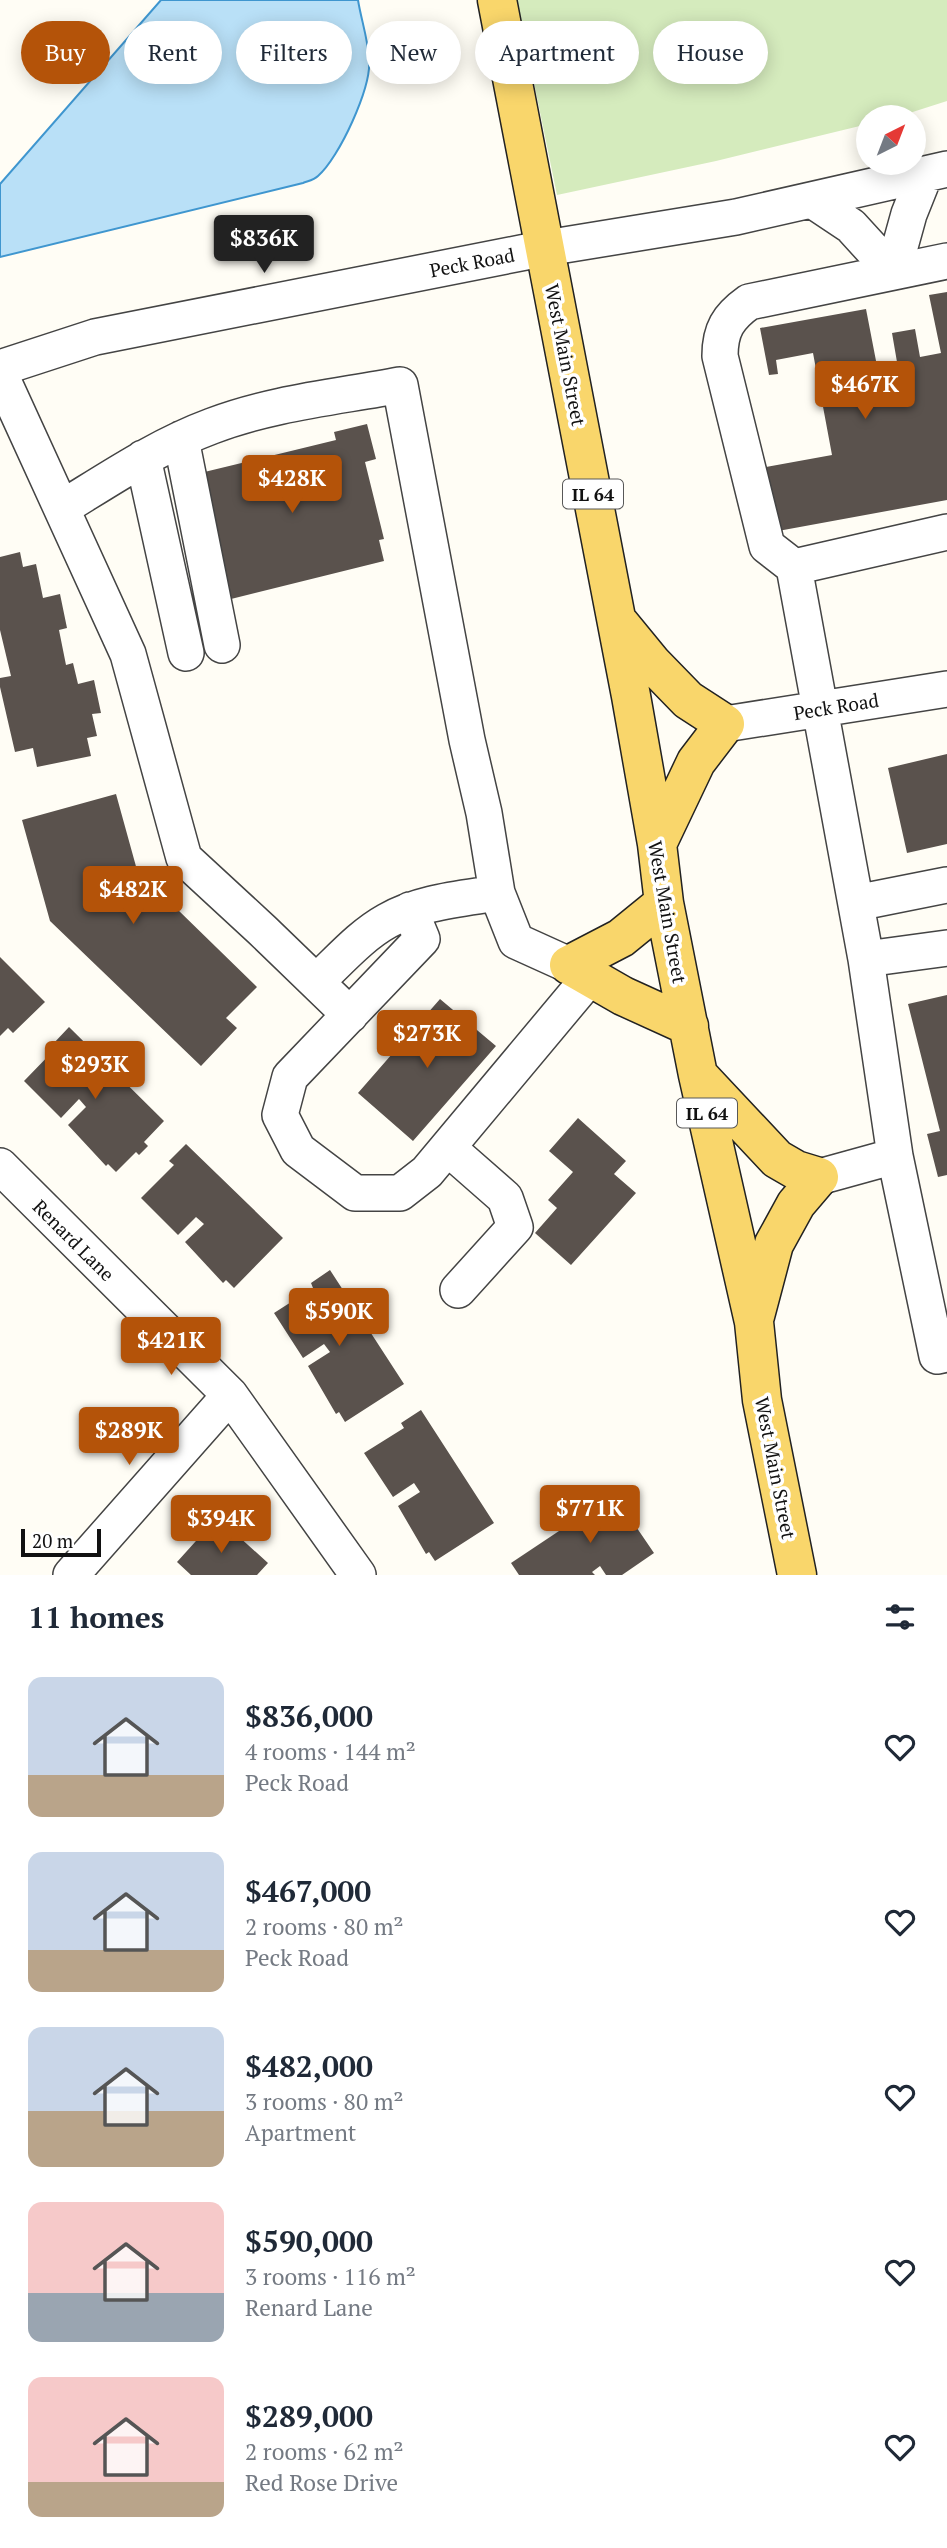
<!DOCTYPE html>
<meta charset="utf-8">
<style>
body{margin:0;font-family:"PT Serif",serif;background:#f2f2f3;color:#1f2937;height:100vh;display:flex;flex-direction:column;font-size:26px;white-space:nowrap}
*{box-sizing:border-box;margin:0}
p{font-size:23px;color:#747a83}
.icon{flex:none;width:38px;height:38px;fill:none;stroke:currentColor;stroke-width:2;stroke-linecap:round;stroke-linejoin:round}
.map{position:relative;height:1575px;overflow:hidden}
.drawer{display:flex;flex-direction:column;background:#fff;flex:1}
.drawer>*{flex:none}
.top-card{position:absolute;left:21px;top:21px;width:906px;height:63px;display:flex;gap:14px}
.needle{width:46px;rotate:42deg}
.fabs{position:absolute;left:856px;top:105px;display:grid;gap:14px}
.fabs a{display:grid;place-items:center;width:70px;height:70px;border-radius:50%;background:#fff;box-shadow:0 4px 18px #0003;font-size:35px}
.scale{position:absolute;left:21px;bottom:18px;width:80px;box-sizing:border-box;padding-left:7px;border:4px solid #111;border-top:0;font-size:19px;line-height:24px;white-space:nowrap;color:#111;-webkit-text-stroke:5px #fff;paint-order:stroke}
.price{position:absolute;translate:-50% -60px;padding:0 16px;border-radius:7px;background:#b45309;color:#fff;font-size:23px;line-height:46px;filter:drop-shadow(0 2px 4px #0008)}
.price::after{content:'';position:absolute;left:50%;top:42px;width:21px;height:16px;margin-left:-10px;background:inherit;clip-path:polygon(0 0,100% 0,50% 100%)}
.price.on{background:#222;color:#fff}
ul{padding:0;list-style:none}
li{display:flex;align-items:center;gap:21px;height:175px;padding:0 28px}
li span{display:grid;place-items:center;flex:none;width:196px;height:140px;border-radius:14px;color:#555}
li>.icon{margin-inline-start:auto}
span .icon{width:84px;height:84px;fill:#fffc;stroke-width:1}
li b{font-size:30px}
h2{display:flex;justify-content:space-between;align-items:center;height:84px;padding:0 28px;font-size:30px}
.pill{padding:0 24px;border-radius:32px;background:#fff;box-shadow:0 4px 18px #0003;font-size:24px;line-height:63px}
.pill.on{background:#b45309;color:#fff}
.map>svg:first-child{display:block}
.green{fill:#d5ebbd}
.water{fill:#b9e0f7;stroke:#3f96cf;stroke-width:2}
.building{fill:#5a524d}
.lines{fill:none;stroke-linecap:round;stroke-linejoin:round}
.minor-casing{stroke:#444;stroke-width:38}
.major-casing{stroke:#222;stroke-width:41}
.minor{stroke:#fff;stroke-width:35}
.major{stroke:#f9d66b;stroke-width:38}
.labels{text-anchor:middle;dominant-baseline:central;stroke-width:7;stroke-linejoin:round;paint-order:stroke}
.shield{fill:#fff;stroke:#585858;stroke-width:2}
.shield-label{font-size:18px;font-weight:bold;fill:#111}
.street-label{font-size:19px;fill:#111;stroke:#fff}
</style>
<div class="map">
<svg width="947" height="1575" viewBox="0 0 947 1575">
<rect width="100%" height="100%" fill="#fffdf5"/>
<path class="green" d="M517,0H947V101L897,117H868V124L716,161L557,195Z"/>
<path class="water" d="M161,0H358C361,19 368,39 369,59C372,87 339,158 318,176C314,180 308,181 303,183L0,257V184Z"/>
<path class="building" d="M947,292V500L778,531L766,467L832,455L813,353L776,360L778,374L769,375L760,328L866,309L877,366L897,362L892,333L915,329L920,357L941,353L929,295Z
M367,424L376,459L365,462L384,539L379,540L384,561L223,601L192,475L336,440L334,432Z
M20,552L23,567L36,564L43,598L60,594L67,628L59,630L66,665L73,663L78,684L94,680L101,713L92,714L97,736L87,738L91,756L37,767L33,748L15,752L0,687V678L11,676L0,630V557Z
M947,754V844L907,853L888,768Z
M116,794L137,870L257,987L226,1018L237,1028L201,1066L50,921L22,820Z
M0,957L45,1002L13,1033L8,1028L0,1036Z
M947,995V1175L938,1177L927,1134L940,1131L908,1004Z
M440,999L496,1046L413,1141L358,1093Z
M69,1027L164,1121L144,1142L148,1146L139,1155L136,1152L116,1172L108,1164L106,1166L68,1125L86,1107L79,1099L61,1118L24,1081L57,1047L53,1044Z
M578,1118L626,1161L614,1174L636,1193L571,1265L535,1233L557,1208L548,1200L573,1172L549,1151Z
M186,1144L283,1238L234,1288L226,1280L223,1283L185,1242L204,1224L196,1217L178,1235L141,1198L174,1165L169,1161Z
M330,1270L404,1384L345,1422L339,1412L336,1414L308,1366L330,1352L324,1344L303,1358L274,1313L313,1288L311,1283Z
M421,1410L494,1523L435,1561L429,1552L426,1554L398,1506L420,1492L414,1483L393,1497L364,1453L404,1428L401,1423Z
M619,1491L631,1508L626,1512L654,1553L622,1575H606L600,1566L592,1572L595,1575H519L511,1563Z
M214,1521L234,1539L237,1535L268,1563L257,1575H191L177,1562Z"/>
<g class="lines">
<g class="minor-casing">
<path id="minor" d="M812,200L851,226L893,272
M893,272L909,214L925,174
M0,368L95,337L546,248L736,217L947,169
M0,374L128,654L184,858L262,930L350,1015
M181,439L222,645
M143,458L186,653
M62,508C111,478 158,446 212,426C272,403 337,397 400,385L467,740L484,813L497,893L516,941L569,965
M794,567L947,532
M725,724L947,689
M856,903L947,885
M410,910L422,939L290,1077L280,1115L298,1150L355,1193H400L427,1172L590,977
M866,959L947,948
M316,982C339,961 360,936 387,921C420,902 460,899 497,893
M448,1148L505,1198L515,1227L458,1290
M895,1156L866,959L794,567L767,546L720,356C720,330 728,317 749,302L947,261
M0,1166L230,1395L358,1575
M819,1177L895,1156L937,1356L947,1354
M71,1575L230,1395"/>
</g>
<g class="major-casing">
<path id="major" d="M497,0L631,696L657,844L664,903L698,1075L754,1322L762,1400L797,1575
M620,624L652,663L688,700L725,724L696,762L657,844
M569,965L623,996L689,1026
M569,965L621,938L664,903
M700,1077L777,1159L796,1170L819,1177L796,1204L774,1244L755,1316"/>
</g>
<use href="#minor" class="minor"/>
<use href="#major" class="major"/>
</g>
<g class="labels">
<g class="shield">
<rect x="563" y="479.5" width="60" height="29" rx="5"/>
<rect x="677" y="1098.5" width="60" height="29" rx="5"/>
</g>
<g class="shield-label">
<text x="593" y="494">IL 64</text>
<text x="707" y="1113">IL 64</text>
</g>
<g class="street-label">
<text transform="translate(472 262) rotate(-11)">Peck Road</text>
<text transform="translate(566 355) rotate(79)">West Main Street</text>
<text transform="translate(836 706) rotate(-9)">Peck Road</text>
<text transform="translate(668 912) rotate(80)">West Main Street</text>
<text transform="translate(74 1240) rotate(45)">Renard Lane</text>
<text transform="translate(776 1468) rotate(79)">West Main Street</text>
</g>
</g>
</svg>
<div class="fabs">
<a><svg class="needle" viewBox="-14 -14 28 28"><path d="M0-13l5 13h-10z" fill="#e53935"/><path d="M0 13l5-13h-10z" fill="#747a83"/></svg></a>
</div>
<div class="scale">20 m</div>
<b class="price on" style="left:264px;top:275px">$836K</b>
<b class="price" style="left:865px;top:421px">$467K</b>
<b class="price" style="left:292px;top:515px">$428K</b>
<b class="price" style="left:133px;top:926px">$482K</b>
<b class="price" style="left:427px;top:1070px">$273K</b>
<b class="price" style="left:95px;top:1101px">$293K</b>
<b class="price" style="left:339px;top:1348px">$590K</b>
<b class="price" style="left:171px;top:1377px">$421K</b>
<b class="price" style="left:129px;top:1467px">$289K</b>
<b class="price" style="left:590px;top:1545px">$771K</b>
<b class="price" style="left:221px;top:1555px">$394K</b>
<div class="top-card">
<a class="pill on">Buy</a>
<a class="pill">Rent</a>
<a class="pill">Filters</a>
<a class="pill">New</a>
<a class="pill">Apartment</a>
<a class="pill">House</a>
</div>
</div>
<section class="drawer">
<h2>11 homes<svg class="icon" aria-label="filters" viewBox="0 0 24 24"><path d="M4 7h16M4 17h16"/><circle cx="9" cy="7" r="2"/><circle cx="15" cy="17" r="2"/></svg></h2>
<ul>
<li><span style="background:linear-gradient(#c9d6e8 70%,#b9a48a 0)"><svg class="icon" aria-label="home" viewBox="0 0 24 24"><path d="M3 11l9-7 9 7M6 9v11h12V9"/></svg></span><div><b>$836,000</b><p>4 rooms · 144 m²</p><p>Peck Road</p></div><svg class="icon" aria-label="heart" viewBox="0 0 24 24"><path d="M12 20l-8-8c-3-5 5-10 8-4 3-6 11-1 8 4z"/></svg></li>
<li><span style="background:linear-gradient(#c9d6e8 70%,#b9a48a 0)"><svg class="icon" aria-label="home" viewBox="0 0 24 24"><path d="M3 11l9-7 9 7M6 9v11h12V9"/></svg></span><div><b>$467,000</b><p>2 rooms · 80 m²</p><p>Peck Road</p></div><svg class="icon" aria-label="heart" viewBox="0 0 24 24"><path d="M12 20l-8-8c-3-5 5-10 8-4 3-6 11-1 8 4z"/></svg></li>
<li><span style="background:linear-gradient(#c9d6e8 60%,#b9a48a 0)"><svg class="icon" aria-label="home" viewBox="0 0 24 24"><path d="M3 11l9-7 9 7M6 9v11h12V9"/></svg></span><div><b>$482,000</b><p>3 rooms · 80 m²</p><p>Apartment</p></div><svg class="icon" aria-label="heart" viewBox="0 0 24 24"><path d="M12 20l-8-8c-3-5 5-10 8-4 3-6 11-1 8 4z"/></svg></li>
<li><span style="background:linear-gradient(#f6c9c9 65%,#9aa5b1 0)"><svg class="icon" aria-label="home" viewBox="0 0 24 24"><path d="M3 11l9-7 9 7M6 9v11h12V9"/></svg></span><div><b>$590,000</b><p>3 rooms · 116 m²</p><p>Renard Lane</p></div><svg class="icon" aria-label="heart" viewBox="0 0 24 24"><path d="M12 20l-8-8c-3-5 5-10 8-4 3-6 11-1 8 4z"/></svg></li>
<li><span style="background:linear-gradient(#f6c9c9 75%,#b9a48a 0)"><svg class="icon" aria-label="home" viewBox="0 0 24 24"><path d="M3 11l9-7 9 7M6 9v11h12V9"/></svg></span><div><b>$289,000</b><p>2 rooms · 62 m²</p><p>Red Rose Drive</p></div><svg class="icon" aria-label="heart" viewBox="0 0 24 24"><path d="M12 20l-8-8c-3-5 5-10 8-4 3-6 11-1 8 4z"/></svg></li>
</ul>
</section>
